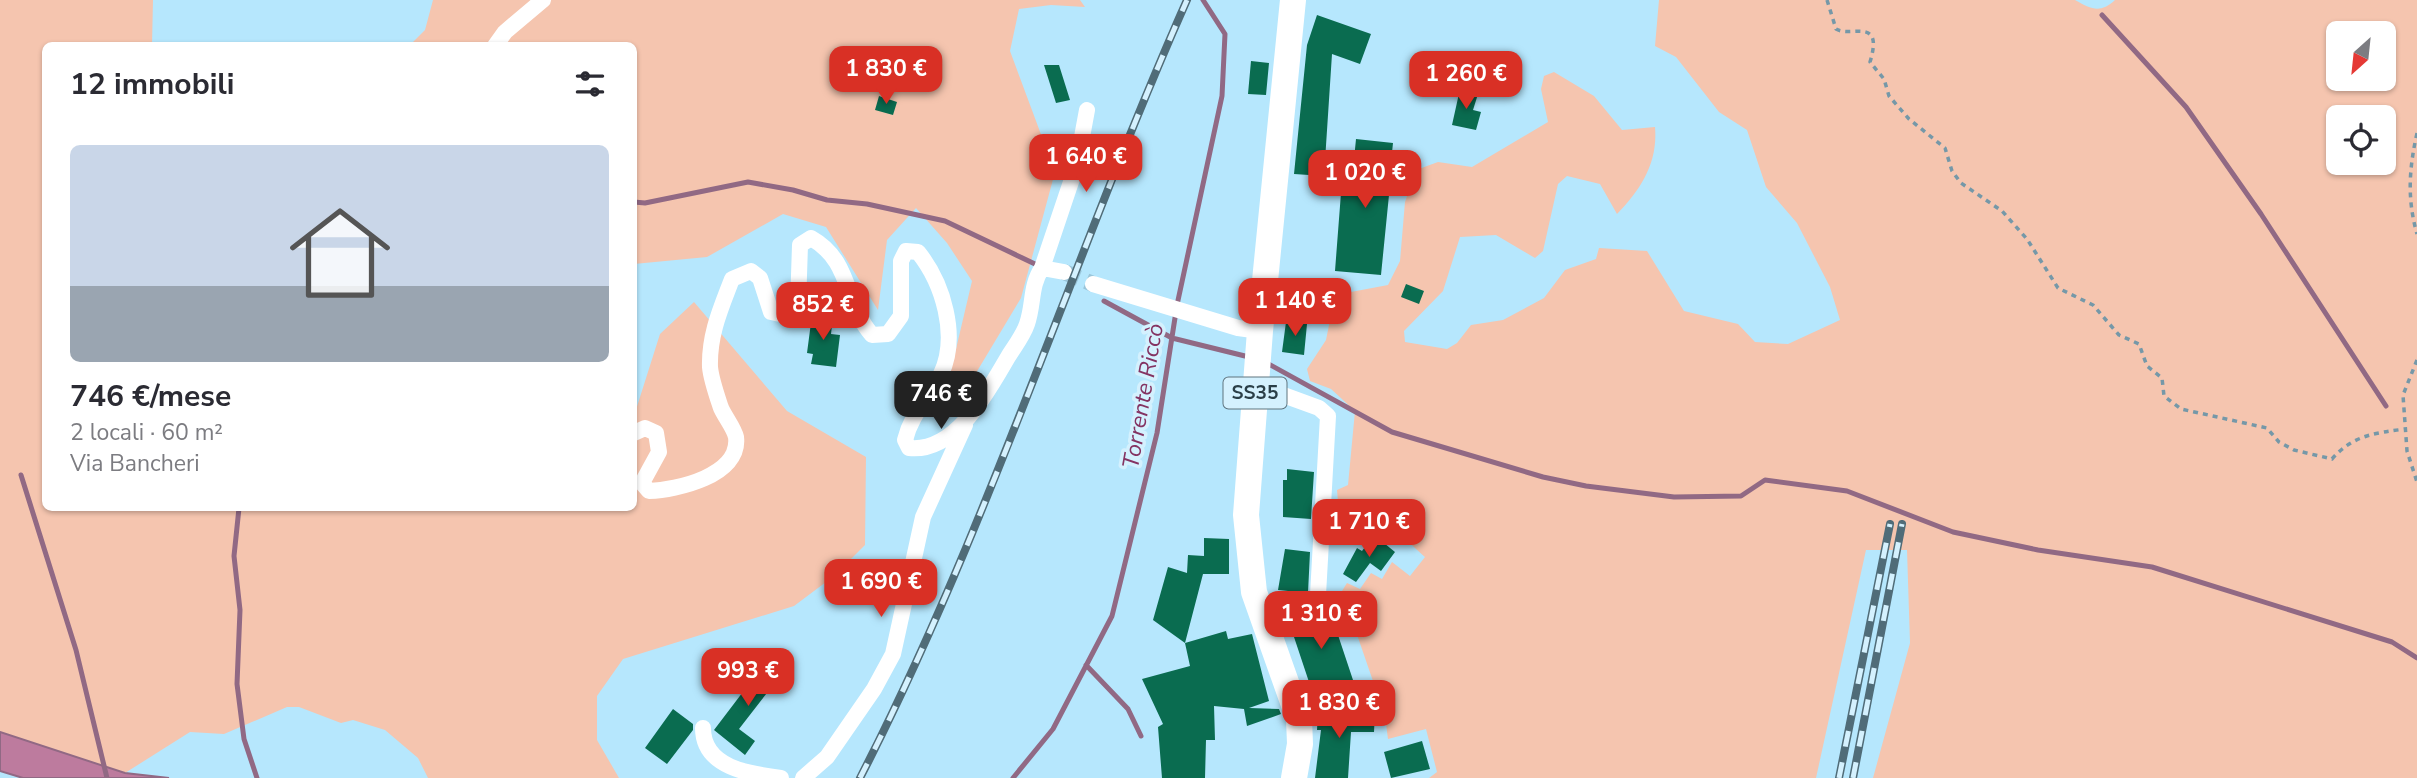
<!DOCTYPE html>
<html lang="it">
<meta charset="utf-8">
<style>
body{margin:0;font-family:"Nunito Sans",sans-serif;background:#f7f7f7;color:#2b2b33;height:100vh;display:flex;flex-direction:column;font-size:26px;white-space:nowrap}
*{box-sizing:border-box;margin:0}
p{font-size:23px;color:#7c7c81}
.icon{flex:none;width:38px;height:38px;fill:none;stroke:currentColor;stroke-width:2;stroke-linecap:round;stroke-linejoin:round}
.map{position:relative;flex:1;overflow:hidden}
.sheet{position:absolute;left:42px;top:42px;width:595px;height:469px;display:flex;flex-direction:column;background:#fff;border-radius:10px;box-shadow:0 2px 5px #0004}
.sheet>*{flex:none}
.needle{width:46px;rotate:207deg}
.tools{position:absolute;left:2326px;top:21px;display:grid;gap:14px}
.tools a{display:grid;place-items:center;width:70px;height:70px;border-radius:10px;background:#fff;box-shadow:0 2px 5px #0004;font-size:35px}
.price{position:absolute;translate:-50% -60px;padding:0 16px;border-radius:14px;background:#d93025;color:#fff;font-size:23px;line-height:46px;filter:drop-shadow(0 2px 4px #0008)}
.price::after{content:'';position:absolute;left:50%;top:42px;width:21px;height:16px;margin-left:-10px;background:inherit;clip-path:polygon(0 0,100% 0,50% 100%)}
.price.on{background:#222;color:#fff}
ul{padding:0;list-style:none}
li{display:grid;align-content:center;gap:14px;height:371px;padding:0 28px}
li span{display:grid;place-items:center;height:217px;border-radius:10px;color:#555}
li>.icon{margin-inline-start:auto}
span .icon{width:126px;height:126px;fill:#fffc;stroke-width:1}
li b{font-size:30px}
h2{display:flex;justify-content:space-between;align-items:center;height:84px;padding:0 28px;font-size:30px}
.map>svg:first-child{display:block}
.green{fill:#f5c5af;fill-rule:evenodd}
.water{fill:#bd7b9e;stroke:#916984;stroke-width:2}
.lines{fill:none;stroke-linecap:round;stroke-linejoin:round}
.stream{stroke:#916984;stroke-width:5}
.building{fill:#0a6c50}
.street-tunnel{stroke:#9ac5d9;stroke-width:16;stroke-dasharray:16 8;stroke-linecap:butt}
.path{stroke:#7598a8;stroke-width:3.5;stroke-dasharray:5 5;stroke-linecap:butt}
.street{stroke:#fff;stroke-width:16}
.primary{stroke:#fff;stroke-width:26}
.rail-casing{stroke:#506c78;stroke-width:8}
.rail{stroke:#d4f1fe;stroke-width:5;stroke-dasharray:16;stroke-linecap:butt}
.labels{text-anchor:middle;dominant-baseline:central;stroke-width:7;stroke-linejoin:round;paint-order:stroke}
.shield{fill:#d4f1fe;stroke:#5e747f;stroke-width:2}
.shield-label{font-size:19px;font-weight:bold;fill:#2b3f48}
.water-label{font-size:23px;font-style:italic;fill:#843362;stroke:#d4f1fe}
</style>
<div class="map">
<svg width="2417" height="778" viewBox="0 0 2417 778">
<rect width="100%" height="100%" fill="#b6e7fd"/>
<path class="green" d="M0,0H153L152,45L46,46V508H634V416L660,334L694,302L787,411L866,457L865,545L834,576L794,606L623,659L597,696V740L619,778H428L418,758L385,730L353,720L341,723L299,707H287L224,734L190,732L125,773L0,732Z
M433,0H1080L1085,7L1051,5L1019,9L1010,51L1055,172L1021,298L970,383L944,400L972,281L947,243L916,208L887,240L878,310L826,227L783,214L707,257L634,264V46H409L425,30Z
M1659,0H2075C2091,9 2100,14 2115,0H2417V778H1873L1910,643L1907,550H1866L1816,778H1429L1437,772L1426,729L1388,739L1385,716L1342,591L1347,583L1360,589L1371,573L1382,579L1392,562L1410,576L1425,557C1412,546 1392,522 1374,522C1361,522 1353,527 1340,525L1337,490L1348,485L1355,411L1331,389L1310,381L1307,369L1326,340L1335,295L1388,285L1400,261L1405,202L1416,170L1438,162L1472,167L1548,122L1541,89L1544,76L1554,72L1594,96L1622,130L1655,127C1658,163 1641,189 1617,214L1600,184L1567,176L1558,184L1543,251L1535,258L1496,235L1460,237L1443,291L1404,331L1405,342L1447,349L1457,343L1471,325L1503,320L1544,298L1565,270L1596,259L1599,248L1647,251L1684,311L1738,324L1755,342L1788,344L1840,320L1830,287L1797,223L1766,187L1747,130L1719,112L1676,57L1655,46ZM2338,33H2384V79H2338ZM2338,117H2384V163H2338Z"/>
<path class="water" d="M0,732L125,773L169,778H23L0,771Z"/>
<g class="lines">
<path class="stream" d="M2102,15L2186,107L2261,214L2386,406
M634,202L645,203L748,182L793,190L827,200L867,204L945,221L1035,264
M1104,301L1172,338L1249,357
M1265,362L1392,432L1543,477L1586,486L1674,497L1741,496L1765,480L1847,491L1953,532L2038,550L2152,567L2392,642L2417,658
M21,475L76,650L107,778
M239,508L234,556L240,610L237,684L244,739L257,778
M1086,665L1128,709L1141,736
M1013,778L1053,729L1112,616L1157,433L1177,305L1222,96L1225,34L1203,0"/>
</g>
<path class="building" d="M1317,15L1371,34L1360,64L1332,54L1324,176L1294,174L1307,45Z
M1251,61L1269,63L1266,95L1248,94Z
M1044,65H1059L1070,100L1056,103Z
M1460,89L1478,94L1473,110L1481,112L1476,130L1452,125Z
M879,96L897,102L893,115L875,110Z
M1356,139L1393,143L1389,181L1396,189L1389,195L1381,275L1335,271L1342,180H1352Z
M1406,284L1424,291L1419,304L1401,297Z
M812,315L833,317L831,334L840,335L836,367L811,364L813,354L807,353Z
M1286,322L1307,324L1304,355L1282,352Z
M1287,469L1314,472L1311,519L1283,517V480H1287Z
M1204,538L1229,539V574H1203L1185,643L1226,631L1228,639L1252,634L1269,701L1249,708L1279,709L1281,714L1247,726L1244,709L1214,706L1215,740H1206L1205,778H1162L1158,727L1163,724L1142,679L1190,666L1185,643L1153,620L1168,567L1187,573L1188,555L1204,556Z
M1371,539L1376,543L1379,539L1395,552L1381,571L1370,563L1356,582L1343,574L1357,548L1362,551Z
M1285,549L1310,552L1308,593L1278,590Z
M1330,611L1353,680L1336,686L1334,681L1311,688L1290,625Z
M774,662L785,677L770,689L739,729L755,741L745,755L714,730L752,680Z
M673,709L693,724V730L667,764L645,748Z
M1318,710L1375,712L1374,732H1351L1348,778H1315L1321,730H1317Z
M1422,741L1430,769L1391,778L1384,752Z"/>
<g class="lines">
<path class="street-tunnel" d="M1064,272L1093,284"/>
<path class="path" d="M1827,0L1836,29C1851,38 1884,16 1870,62L1884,79L1889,96L1909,119L1945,148L1952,171L1961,183L2002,211L2027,239L2058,288L2093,305L2119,335L2139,344L2147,366L2162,378L2164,396L2181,409L2267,428L2279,442L2294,450L2332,459C2353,435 2375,433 2405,429
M2417,133C2409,169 2407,199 2417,234
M2417,360L2403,395L2407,451L2417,482"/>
<path class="street" d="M495,46L505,32L543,0
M1042,268L1077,164L1087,110
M1093,284L1238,328L1260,331
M1256,385L1319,408L1328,416L1318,595
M634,433L645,428L656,433L659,452L642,483L649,491C676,490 741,476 736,437C734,428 725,417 721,408C717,396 711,379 710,367C709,334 721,308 732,279L751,271L760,278L771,312L789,316L798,306L800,245L811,238C852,261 844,303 872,335L888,334L901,316V261L906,251L918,252C943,283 959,336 941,374C929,399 912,412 905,440L909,448C956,453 988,391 1008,357C1014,347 1023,336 1027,324C1034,304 1030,286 1042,268L1064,272
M703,728C703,768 750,774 781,778
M803,778L827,757L874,689L893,654L923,517L965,425"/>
<path class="primary" d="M1293,0L1260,331L1246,515L1254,592L1299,719L1300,744L1294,778"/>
<g class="rail-casing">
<path id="rail" d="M860,778C989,527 1073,257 1187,0
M1839,778L1890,524
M1853,778L1902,524"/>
</g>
<use href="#rail" class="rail"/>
</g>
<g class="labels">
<rect class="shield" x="1223.5" y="377.5" width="63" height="31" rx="5"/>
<g class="shield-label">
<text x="1255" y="393">SS35</text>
</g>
<g class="water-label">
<text transform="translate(1143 396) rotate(-80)">Torrente Riccò</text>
</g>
</g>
</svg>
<div class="tools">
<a><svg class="needle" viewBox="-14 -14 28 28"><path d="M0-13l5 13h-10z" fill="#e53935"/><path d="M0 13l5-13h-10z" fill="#7c7c81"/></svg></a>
<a><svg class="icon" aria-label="locate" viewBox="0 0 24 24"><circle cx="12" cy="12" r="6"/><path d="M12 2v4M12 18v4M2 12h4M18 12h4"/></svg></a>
</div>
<b class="price" style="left:886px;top:106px">1 830 €</b>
<b class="price" style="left:1466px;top:111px">1 260 €</b>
<b class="price" style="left:1086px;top:194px">1 640 €</b>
<b class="price" style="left:1365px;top:210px">1 020 €</b>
<b class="price" style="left:1295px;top:338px">1 140 €</b>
<b class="price" style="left:823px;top:342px">852 €</b>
<b class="price on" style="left:941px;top:431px">746 €</b>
<b class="price" style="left:1369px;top:559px">1 710 €</b>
<b class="price" style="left:881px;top:619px">1 690 €</b>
<b class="price" style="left:1321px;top:651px">1 310 €</b>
<b class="price" style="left:748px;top:708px">993 €</b>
<b class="price" style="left:1339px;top:740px">1 830 €</b>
<section class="sheet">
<h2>12 immobili<svg class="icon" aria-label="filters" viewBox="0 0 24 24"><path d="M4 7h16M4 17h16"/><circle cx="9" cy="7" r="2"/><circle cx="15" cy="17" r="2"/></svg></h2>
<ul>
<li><span style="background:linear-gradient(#c9d6e8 65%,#9aa5b1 0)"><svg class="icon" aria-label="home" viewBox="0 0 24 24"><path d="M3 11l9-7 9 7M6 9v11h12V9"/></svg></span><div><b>746 €/mese</b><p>2 locali · 60 m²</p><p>Via Bancheri</p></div></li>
</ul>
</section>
</div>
